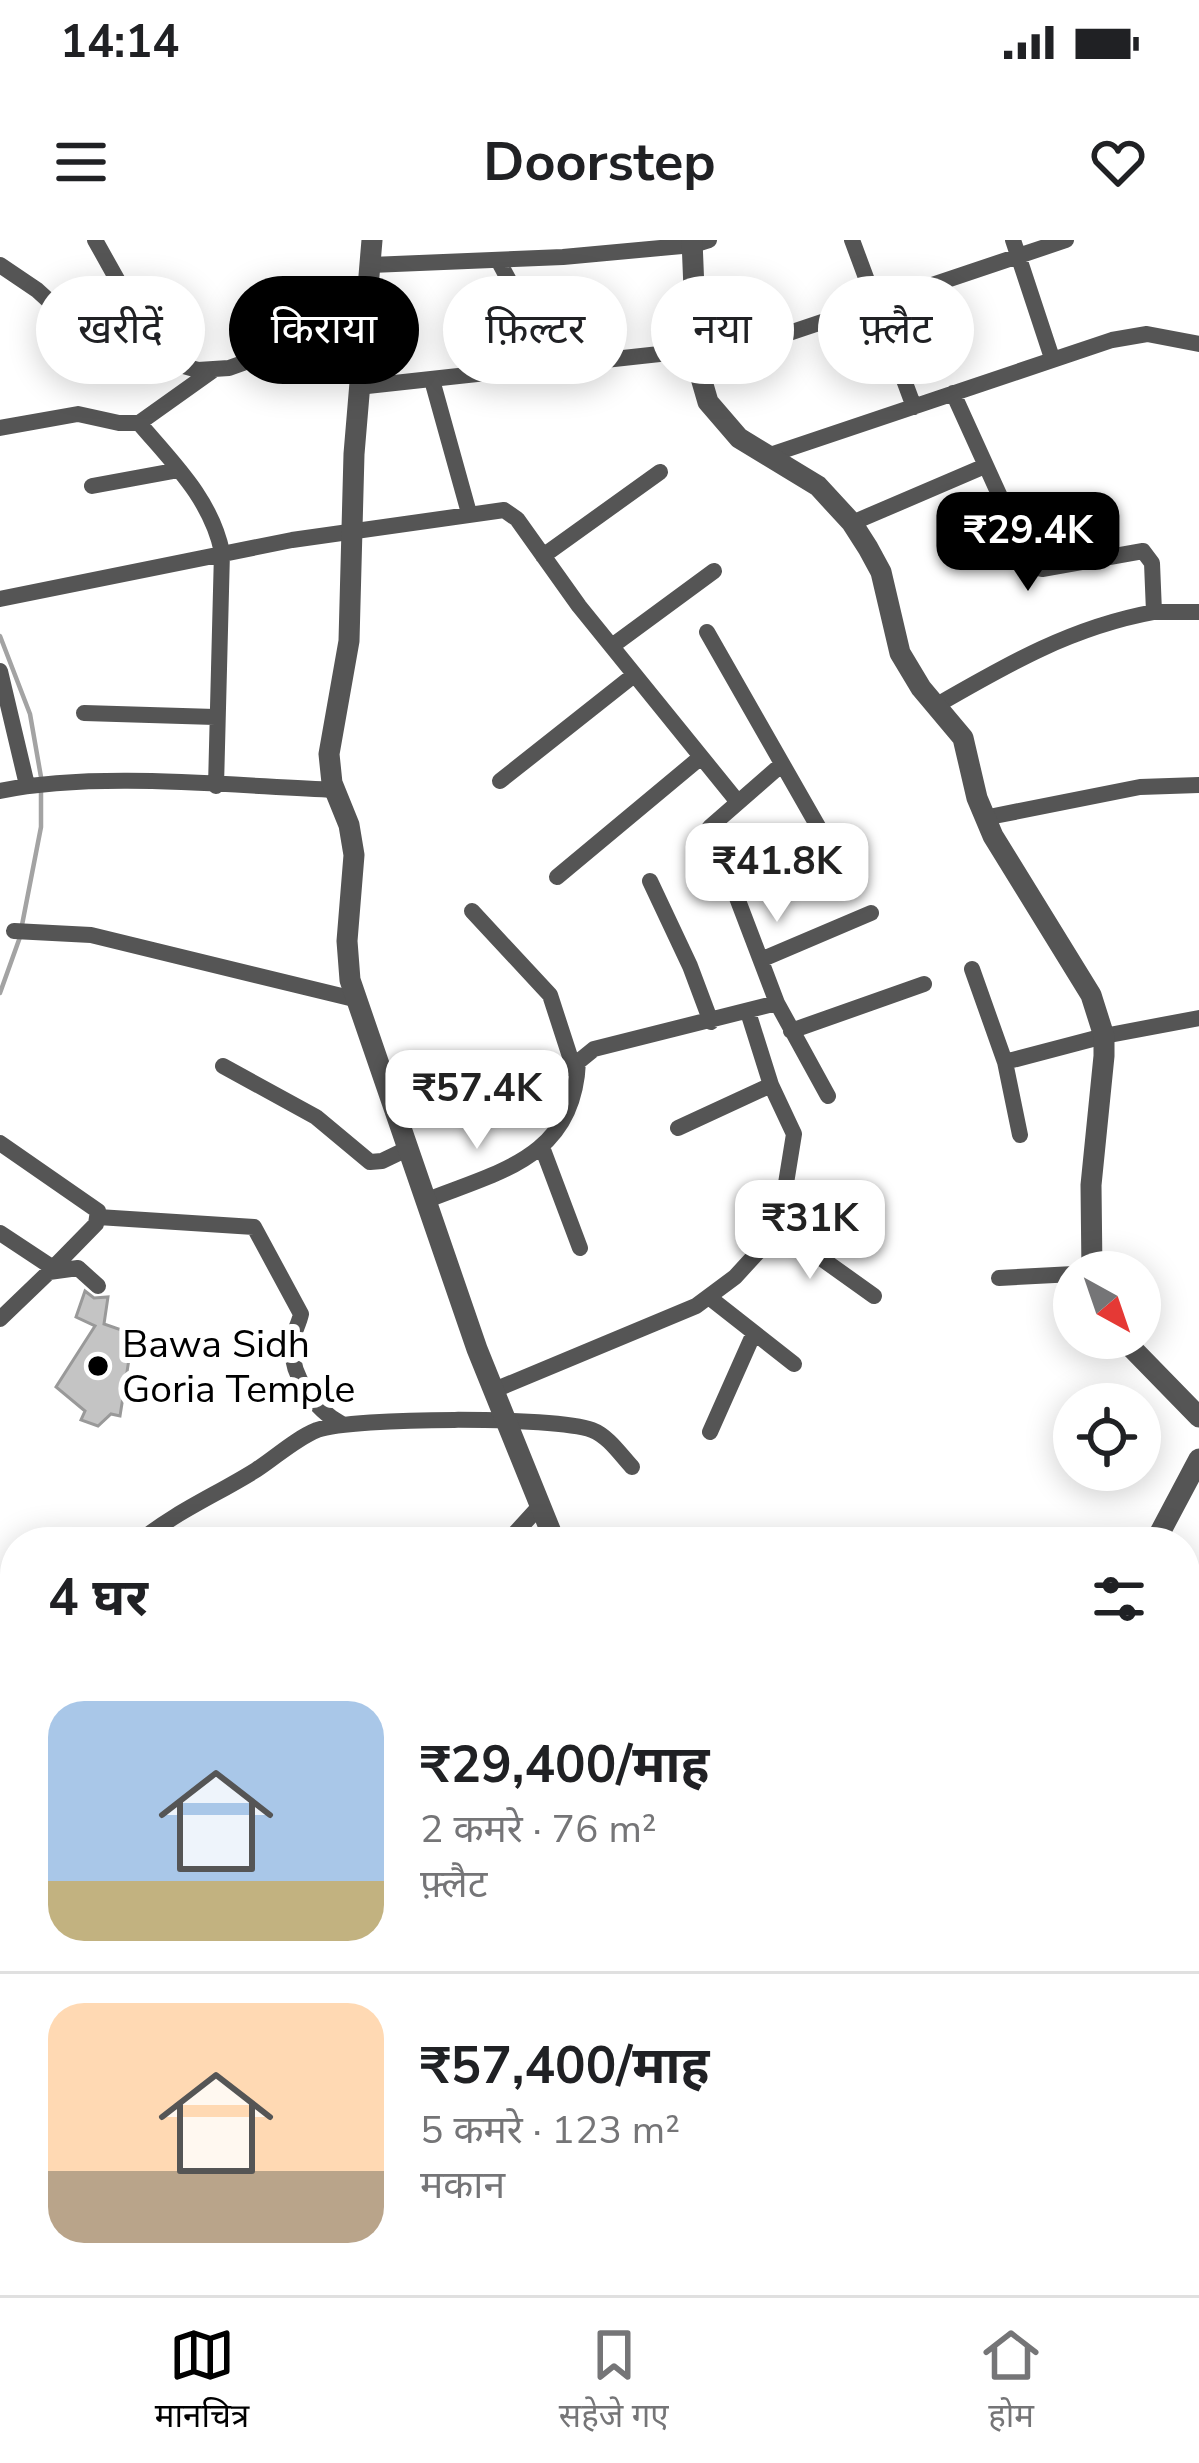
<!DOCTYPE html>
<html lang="hi">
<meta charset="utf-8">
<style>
body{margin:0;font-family:"Nunito Sans","Noto Sans Devanagari",sans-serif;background:#f2f2f2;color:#202124;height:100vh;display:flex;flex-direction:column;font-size:45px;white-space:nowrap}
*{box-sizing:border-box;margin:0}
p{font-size:39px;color:#757577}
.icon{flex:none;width:66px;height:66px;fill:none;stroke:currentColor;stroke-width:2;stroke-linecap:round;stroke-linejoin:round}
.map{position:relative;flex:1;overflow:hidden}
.drawer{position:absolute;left:0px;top:1287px;width:1200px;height:768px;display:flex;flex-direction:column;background:#fff;border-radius:48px 48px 0 0;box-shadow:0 6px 30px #0003}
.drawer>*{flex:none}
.hud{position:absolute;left:36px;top:36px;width:1128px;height:108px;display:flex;gap:24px}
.needle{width:78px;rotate:140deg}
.fabs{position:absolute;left:1053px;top:1011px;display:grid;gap:24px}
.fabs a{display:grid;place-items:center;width:108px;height:108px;border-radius:50%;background:#fff;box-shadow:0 6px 30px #0003;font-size:60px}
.price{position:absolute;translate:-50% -102px;padding:0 27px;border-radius:24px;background:#fff;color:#222;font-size:39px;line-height:78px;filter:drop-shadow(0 3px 6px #0008)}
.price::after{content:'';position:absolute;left:50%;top:72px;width:36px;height:27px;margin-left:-18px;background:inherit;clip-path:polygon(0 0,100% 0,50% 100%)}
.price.active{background:#000;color:#fff}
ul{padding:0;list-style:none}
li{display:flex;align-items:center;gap:36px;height:300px;padding:0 48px}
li+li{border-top:3px solid #e0e0e0}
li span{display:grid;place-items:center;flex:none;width:336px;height:240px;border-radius:36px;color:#555}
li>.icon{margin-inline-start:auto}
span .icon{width:144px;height:144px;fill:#fffc;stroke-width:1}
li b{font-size:51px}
h2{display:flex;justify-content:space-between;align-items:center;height:144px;padding:0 48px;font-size:51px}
.tag{padding:0 42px;border-radius:54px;background:#fff;box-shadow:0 6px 30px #0003;font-size:42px;line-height:108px}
.tag.active{background:#000;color:#fff}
.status{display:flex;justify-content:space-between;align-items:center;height:84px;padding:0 60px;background:#fff;direction:ltr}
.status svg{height:33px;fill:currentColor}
header{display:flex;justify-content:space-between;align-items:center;height:156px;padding:0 48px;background:#fff;font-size:54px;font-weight:700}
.menu{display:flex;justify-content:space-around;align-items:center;height:168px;border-top:3px solid #e0e0e0;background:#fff;font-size:33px;color:#757577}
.menu a{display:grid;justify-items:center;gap:6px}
.menu .active{color:#000}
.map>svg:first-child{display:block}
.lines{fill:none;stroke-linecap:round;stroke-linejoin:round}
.stream{stroke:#a3a3a3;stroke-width:4.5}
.building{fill:#c4c4c4;stroke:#999;stroke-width:3}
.minor{stroke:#555;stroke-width:16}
.tertiary{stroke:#555;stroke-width:21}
.secondary{stroke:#222;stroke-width:24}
.poi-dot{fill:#000;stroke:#fff;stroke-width:4.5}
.labels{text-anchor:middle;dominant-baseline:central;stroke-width:12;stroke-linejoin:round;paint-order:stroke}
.poi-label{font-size:39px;fill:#000;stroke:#fff;text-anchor:start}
</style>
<div class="status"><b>14:14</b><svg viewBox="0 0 49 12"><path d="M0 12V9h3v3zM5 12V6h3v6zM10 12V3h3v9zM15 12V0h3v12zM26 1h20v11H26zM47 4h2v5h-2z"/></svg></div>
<header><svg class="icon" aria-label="menu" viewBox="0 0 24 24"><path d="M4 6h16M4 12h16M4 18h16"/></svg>Doorstep<svg class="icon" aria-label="heart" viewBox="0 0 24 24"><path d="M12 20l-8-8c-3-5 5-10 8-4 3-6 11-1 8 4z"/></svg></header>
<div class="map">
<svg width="1199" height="2055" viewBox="0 0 1199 2055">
<rect width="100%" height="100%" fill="#fff"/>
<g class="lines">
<path class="stream" d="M0,396L30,474L41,537
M22,685L41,587V549
M0,753L20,697"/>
</g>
<path class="building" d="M85,1051L94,1058L108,1057L104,1084L133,1094L120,1176L111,1174L98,1186L81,1180L85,1171L56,1147L95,1086L76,1077Z"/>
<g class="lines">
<path class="minor" d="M95,0L119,43L120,69L151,104L180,125L198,130L229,128L243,123L309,85L365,76
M852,0L914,167
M1013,0L1052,118
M498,20L526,72L541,127
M0,25L37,50L82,91
M371,25L563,17L693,5L709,0
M52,113L120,63
M697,124L1066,0
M432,140L469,273
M358,147L696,110
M953,153L1032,327L1042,329L1143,311L1152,323L1154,372H1199
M139,183C173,223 211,259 222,312L216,546
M0,188L78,174L119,183H139L212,131
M767,216L1112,100L1147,94L1199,104
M92,246L179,230
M852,283L985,226
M543,316L660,232
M0,359L292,300L504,270L517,279L579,366L737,561
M707,392L820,590
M612,406L714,331
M0,431L27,545
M937,465C1008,424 1072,387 1154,372
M84,473L215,477
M781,525L710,587L777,763L828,856
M500,541L634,435
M0,551C97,531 233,546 335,550
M984,578L1140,547L1199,545
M557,637L701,517
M650,641L690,726L711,782
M472,671L550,755L575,832
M14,691L91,695L354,759
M763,719L871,673
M972,729L1005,822L1020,895
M791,791L924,744
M1005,822L1104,796L1199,778
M223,826L316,877L370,922L382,921L407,909
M678,888L771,845
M0,903L98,971L96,984L49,1032
M542,907L580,1008
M425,961C500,931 574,918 578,822L594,809L777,763
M98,977L254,987L301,1074C299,1084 293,1093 292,1103C290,1136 315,1170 342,1184
M776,986L874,1056
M0,993L53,1028
M999,1038L1074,1034
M710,1058L794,1124
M0,1079L49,1032L78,1028L98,1046
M492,1151L696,1066L735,1037L769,1000L782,968L794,894L771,845L748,772
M710,1192L754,1093
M139,1302C175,1272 216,1255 256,1230C276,1217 295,1199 317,1190C354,1177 555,1176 592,1190C608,1196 620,1214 632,1227
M507,1302L539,1267
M0,1356L15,1357
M1185,1404L1199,1401
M0,1528L15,1536
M1185,1537L1199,1536
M1185,1682L1199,1754
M611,2040L653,2055
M789,2040L813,2055
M134,2055L144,2040"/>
<path class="tertiary" d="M372,0L354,214L349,401L329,514L332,543L349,585L354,615L347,701L350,740L477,1109L555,1302
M692,0L697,124L708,162L739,198L818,246L852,283L868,308L881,332L900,413L921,448L963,498L977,558L993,596L1091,755L1104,796V816L1091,945L1092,1032
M1122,1098L1199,1177
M1155,1302L1199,1219
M697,2055L703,2040"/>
<path class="secondary" d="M0,1997L15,1994
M301,2040L339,2055"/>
</g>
<circle class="poi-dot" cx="98" cy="1126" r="12"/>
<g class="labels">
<g class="poi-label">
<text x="122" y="1104">Bawa Sidh<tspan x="122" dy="45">Goria Temple</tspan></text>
</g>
</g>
</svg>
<div class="fabs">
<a><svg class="needle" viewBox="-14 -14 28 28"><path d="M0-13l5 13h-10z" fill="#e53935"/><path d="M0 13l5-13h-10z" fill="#757577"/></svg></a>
<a><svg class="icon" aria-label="locate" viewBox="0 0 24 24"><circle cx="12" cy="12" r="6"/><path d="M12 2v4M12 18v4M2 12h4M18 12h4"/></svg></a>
</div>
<b class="price active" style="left:1028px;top:354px">₹29.4K</b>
<b class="price" style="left:777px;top:685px">₹41.8K</b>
<b class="price" style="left:477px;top:912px">₹57.4K</b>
<b class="price" style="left:810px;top:1042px">₹31K</b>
<div class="hud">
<a class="tag">खरीदें</a>
<a class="tag active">किराया</a>
<a class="tag">फ़िल्टर</a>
<a class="tag">नया</a>
<a class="tag">फ़्लैट</a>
</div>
<section class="drawer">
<h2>4 घर<svg class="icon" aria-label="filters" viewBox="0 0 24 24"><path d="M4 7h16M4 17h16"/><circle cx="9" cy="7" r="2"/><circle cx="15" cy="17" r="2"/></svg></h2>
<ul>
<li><span style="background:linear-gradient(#a9c7e8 75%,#c2b280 0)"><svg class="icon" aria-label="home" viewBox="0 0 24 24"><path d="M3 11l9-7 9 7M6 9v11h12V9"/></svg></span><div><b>₹29,400/माह</b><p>2 कमरे · 76 m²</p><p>फ़्लैट</p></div></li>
<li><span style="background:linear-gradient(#ffd9b3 70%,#b9a48a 0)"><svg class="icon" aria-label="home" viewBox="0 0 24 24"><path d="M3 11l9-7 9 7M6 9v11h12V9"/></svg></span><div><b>₹57,400/माह</b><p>5 कमरे · 123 m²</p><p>मकान</p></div></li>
</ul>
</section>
</div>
<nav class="menu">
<a class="active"><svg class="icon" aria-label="map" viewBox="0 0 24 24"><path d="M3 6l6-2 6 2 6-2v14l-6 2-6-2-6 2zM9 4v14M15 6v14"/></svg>मानचित्र</a>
<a><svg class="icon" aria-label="saved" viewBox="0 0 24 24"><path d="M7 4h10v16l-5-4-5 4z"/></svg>सहेजे गए</a>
<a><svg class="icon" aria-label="home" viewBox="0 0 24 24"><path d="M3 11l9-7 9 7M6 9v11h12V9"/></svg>होम</a>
</nav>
